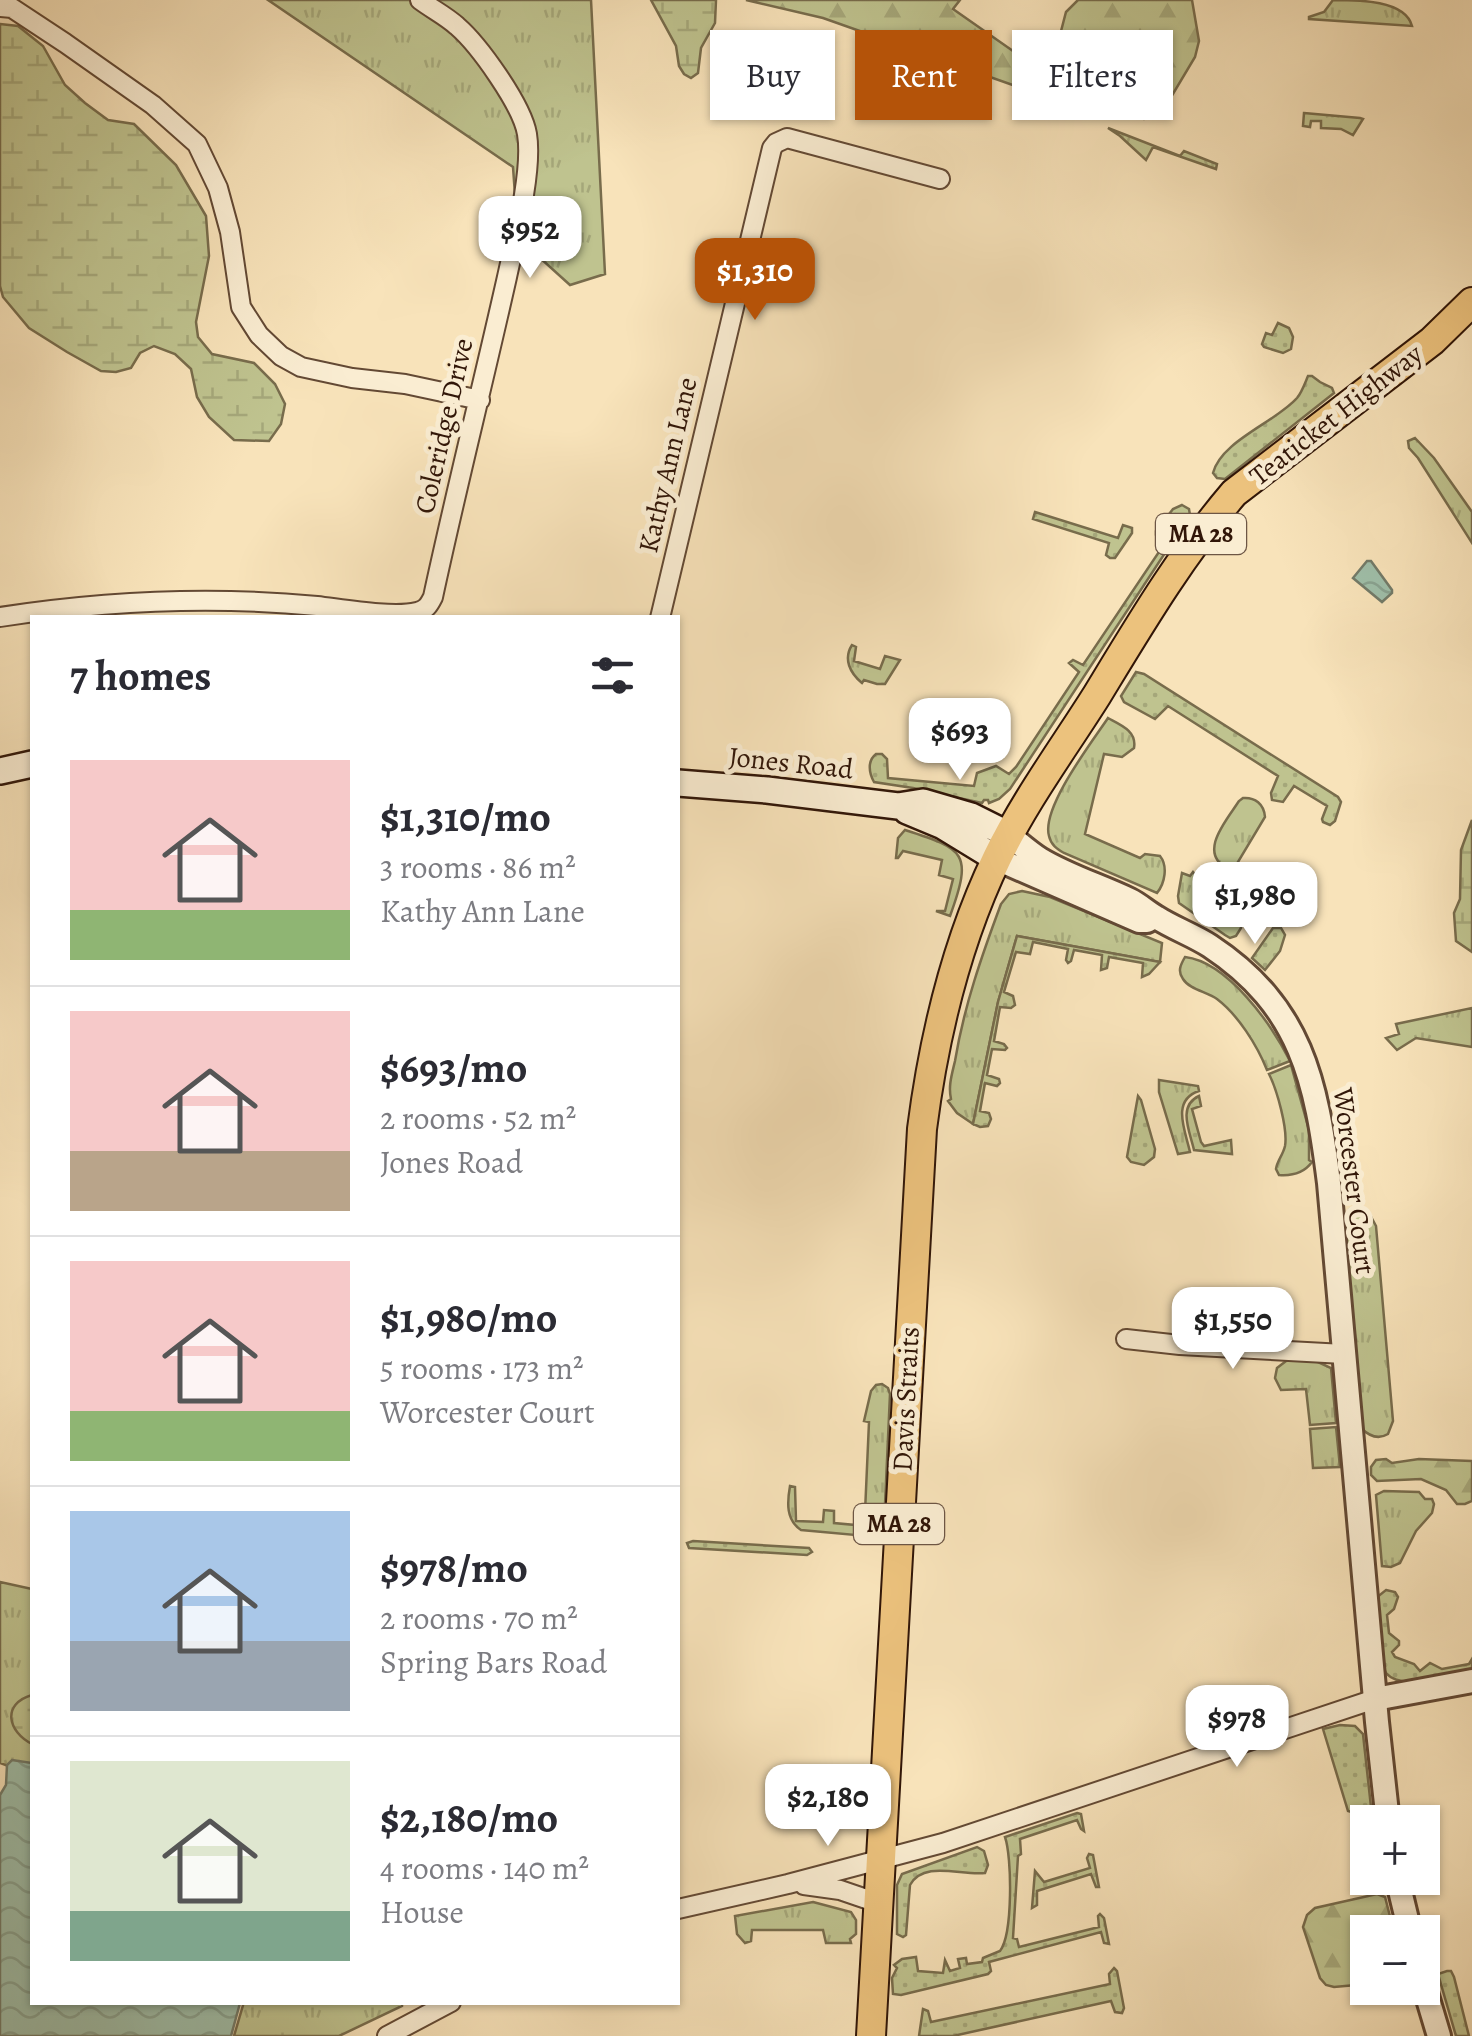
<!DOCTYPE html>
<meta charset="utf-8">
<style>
body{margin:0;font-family:Alegreya,serif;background:#f7f7f7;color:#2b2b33;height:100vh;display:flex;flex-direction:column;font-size:38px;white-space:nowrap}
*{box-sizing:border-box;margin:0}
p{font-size:32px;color:#7c7c81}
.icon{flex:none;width:55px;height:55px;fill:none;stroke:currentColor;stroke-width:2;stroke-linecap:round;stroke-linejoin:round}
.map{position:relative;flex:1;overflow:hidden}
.side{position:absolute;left:30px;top:615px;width:650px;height:1390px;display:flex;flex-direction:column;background:#fff;border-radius:0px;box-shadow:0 2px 8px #0004}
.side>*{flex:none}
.hud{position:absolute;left:710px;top:30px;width:610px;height:90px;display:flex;gap:20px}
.controls{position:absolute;left:1350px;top:1805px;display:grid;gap:20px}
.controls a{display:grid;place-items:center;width:90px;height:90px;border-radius:0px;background:#fff;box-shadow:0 2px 8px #0004;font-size:50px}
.price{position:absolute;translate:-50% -85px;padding:0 22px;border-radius:20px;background:#fff;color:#222;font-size:32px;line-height:65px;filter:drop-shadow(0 2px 5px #0008)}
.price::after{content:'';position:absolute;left:50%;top:60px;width:30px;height:22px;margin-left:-15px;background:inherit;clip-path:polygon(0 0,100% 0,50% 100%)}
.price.selected{background:#b45309;color:#fff}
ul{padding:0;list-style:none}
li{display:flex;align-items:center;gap:30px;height:250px;padding:0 40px}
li+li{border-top:2px solid #e1e1e2}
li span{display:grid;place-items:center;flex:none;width:280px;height:200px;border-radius:0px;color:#555}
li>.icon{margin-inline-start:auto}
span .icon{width:120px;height:120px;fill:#fffc;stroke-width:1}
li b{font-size:42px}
h2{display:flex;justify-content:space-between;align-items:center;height:120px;padding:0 40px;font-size:42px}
.pill{padding:0 35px;border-radius:0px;background:#fff;box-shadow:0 2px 8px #0004;font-size:35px;line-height:90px}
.pill.selected{background:#b45309;color:#fff}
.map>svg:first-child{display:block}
.grass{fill:url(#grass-tufts);stroke:#786c4c;stroke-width:2.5}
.forest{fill:url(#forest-firs);stroke:#786c4c;stroke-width:2.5}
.wetland{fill:url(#wetland-marsh);stroke:#786c4c;stroke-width:2.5}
.garden{fill:url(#garden-dots);stroke:#786c4c;stroke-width:2.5}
.water{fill:url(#water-waves);stroke:#737b69;stroke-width:2.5}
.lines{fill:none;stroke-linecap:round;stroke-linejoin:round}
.minor-casing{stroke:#634934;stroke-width:22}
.tertiary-casing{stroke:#634934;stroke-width:28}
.secondary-casing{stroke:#311608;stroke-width:30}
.primary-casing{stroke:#311608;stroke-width:32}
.minor{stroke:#faedd2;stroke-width:18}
.tertiary{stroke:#faedd2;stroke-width:22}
.secondary{stroke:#faedd2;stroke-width:25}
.primary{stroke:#ecc27d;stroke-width:28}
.labels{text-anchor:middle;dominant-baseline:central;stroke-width:10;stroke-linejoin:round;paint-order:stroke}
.shield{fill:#faedd2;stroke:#6d5645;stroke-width:2.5}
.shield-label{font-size:25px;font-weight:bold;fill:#311608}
.street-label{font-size:28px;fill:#311608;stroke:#faedd2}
</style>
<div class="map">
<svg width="1472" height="2036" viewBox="0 0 1472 2036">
<defs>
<pattern id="grass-tufts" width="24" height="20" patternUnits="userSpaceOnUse" patternTransform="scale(2.5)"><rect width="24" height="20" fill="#bfc38f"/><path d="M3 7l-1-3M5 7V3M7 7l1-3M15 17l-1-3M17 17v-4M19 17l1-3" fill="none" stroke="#a5a77a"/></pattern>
<pattern id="forest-firs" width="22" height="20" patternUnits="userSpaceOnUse" patternTransform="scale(2.5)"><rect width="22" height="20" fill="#bfc38f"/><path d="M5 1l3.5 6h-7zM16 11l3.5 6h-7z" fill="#a5a77a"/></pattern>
<pattern id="wetland-marsh" width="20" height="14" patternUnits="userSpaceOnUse" patternTransform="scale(2.5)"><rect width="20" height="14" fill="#bfc38f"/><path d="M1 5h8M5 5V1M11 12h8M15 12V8" fill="none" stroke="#a5a77a"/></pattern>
<pattern id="garden-dots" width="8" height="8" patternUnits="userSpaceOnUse" patternTransform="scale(2.5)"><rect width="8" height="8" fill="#bfc38f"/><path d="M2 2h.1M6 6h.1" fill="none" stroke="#a5a77a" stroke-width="1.8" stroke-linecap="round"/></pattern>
<pattern id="water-waves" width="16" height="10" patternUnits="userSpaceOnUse" patternTransform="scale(2.5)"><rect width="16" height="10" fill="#9fbfaa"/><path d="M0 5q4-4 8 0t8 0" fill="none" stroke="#89a391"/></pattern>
</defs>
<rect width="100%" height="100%" fill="#f8e3ba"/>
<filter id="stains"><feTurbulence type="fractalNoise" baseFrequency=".002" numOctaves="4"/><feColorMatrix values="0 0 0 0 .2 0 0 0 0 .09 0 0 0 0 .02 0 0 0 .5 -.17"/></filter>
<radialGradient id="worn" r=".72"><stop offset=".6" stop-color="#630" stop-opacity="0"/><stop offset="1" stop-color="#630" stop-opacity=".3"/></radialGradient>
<path class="grass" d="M268,0H591L605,274L570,285L518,238L513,167Z
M1333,0C1359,0 1405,0 1412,26L1309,19V17L1324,12Z
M1304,113L1360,118L1363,119L1353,135L1341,129L1321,128V121H1311L1310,127L1303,126Z
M1108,128L1180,156L1184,151L1217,164L1216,169L1153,147L1146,160L1120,136Z
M1415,438L1434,458L1472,512V543L1418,458L1409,448L1408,441Z
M852,645L856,647L854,661L880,669L885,656L900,660L885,684H877L864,680L862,683C850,673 843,659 852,645Z
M1108,718C1121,725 1137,731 1134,748L1122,757L1104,754L1085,834L1140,858L1145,854L1160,856C1168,866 1165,883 1157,893L1064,853C1057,849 1051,845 1049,836C1041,808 1092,742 1108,718Z
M1243,798C1255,797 1264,804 1265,817L1235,867L1228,869C1197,853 1226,821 1239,801Z
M905,830C965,849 973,853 950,916L936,911H945L953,879L939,875L942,860L903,851L898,858H896L898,838Z
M1193,872L1207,889L1239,914L1241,928L1236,936L1230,938L1225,935L1179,903L1178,896L1182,873L1190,876Z
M1022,891L1050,897L1162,943L1160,962L1017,936L998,1002L973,1124L957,1113L948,1101L951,1099C948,1086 952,1074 955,1061C964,1006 982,955 1001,904L1009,894Z
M1185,957C1228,962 1272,1025 1290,1061L1267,1070C1257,1045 1238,1015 1217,999C1207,992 1189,989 1183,979C1177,971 1181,964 1185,957Z
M1472,1008V1047L1416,1038L1397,1050L1386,1038L1399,1034L1396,1024Z
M1291,1065L1309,1130V1160L1312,1162C1304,1173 1292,1176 1279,1175L1276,1169C1277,1161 1283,1155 1285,1146C1288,1129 1277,1090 1269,1074Z
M1159,1080L1198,1086L1199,1091C1171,1100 1185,1130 1190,1152L1178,1154L1159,1092Z
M1359,1208L1369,1213L1376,1226L1393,1421L1388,1434C1378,1440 1369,1436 1361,1428L1343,1217L1350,1209Z
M1290,1358L1318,1362L1331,1368L1336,1423L1310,1425L1306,1389L1281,1390L1275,1378L1277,1368Z
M882,1384L888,1388L890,1394L884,1527L880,1532L864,1535L869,1422L864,1421L871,1391L876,1385Z
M1336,1427L1340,1467L1313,1468L1310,1429Z
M790,1486L795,1487L796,1521L823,1522L824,1510L834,1511V1523L855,1525V1535L801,1530C786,1520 787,1503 790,1486Z
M1384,1491L1419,1492L1425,1499H1432L1434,1504L1432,1513L1416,1531L1400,1563L1391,1567L1382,1566L1376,1495Z
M0,1582L32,1589V1775L0,1763Z
M813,1902L851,1912L856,1920V1934L850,1939L851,1943H826L823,1930H752L751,1941L745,1943L737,1934L735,1916Z
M244,2002H402V2006L339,2036H234Z"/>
<path class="forest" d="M746,0H960L953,9L1060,84L1079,70L1060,35L1066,12L1078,0H1192L1199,41L1195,57L1161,114L1144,119L1058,101L823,18Z
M1386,1459L1392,1463L1419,1459L1472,1461V1501L1465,1504H1457L1446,1490L1421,1479L1377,1481L1371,1475V1467L1376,1460Z
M1377,1894L1385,1897L1394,1932H1368L1367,1984L1334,1987L1326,1985L1320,1978L1303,1927L1307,1915L1315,1908Z"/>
<path class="wetland" d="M651,0H716L715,23L701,48L698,73L691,78L684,74L679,66L676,46Z
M0,24L18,26L43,46L65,85L85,103L108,120L134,124L176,165L206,216L209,256L196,322L198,337L212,354L254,363L275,384L285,404L281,424L269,441L234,440L209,417L197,397L191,369L175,354L154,346L140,353L131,368L116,372L101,371L67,352L29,328L3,297L0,286Z
M1472,820V952L1456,941L1454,913L1460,899L1461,850Z
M32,1695V1744C8,1732 1,1704 32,1695Z"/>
<path class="garden" d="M1278,323L1289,328L1293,337L1291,349L1283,353L1264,347L1262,344L1266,333L1272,335Z
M1308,376H1312L1320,382L1332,388L1334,393L1225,479L1217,478L1213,473C1221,441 1276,422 1297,398C1302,392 1305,383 1308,376Z
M1182,505L1189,509L1190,515L1010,789L999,799L989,803L988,800H984L982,803L913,788L874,782C869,773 867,761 876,754H882L887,759L888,778L974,786L977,773L996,766L1009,774L1016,767L1079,672L1069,663L1073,660L1083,665L1165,543L1156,535V531L1173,509Z
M1035,512L1118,538L1123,525L1132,528V533L1115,558H1110L1106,555L1109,543L1033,519Z
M1136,672L1144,674L1338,797L1341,802L1335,821L1330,825L1323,822L1322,819L1327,806L1294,786L1283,802L1272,800L1271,793L1278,776L1168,706L1155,719L1124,702L1121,696Z
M1273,928H1281L1285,935L1280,951L1265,970L1252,958Z
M1017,936L1160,962L1149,974L1142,977L1143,963L1109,957L1107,968L1101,970L1102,955L1074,950L1071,961L1068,963L1066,960L1068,949L1033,942L1030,954L1016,952L1004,992L1013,996L1015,1005L1011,1008L1000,1007L994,1041L1004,1044L1007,1048L1005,1050L992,1049L987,1075L999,1079L1000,1083L997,1086L985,1083L980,1111L989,1113L991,1119L988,1126L980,1127L973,1124L998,1002Z
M1138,1096L1141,1100L1155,1149L1154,1157L1144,1165L1131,1162L1127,1157Z
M1199,1096L1201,1106L1192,1109L1201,1142L1204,1146L1231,1140L1232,1154L1194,1150C1190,1132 1177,1106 1199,1096Z
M693,1541L809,1548L812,1552L807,1555L689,1548L687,1543Z
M1386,1590L1395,1592L1398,1597L1394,1609L1387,1615L1389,1633L1399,1641V1645L1392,1652L1395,1657L1414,1664L1420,1671L1430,1663L1442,1669L1469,1664L1472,1659V1671L1409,1682C1400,1681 1392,1680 1386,1673C1379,1662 1377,1614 1376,1598Z
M1340,1725L1355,1726L1363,1734L1372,1816L1371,1822L1367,1824L1357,1817L1355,1813L1348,1811L1323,1729Z
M1077,1813L1081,1814L1084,1831L1081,1829L1077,1820L1020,1839L1021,1854L1018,1856L1013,1938L1017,1939L1019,1947L1099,1927L1098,1916L1100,1914L1104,1918L1109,1944L1104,1943L1101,1932L989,1962L991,1971L988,1974L901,1995L893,1994L892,1978L897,1968L894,1965L902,1959L916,1957L918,1971L943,1973L945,1960L950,1971L960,1968L958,1959L966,1958L967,1964L982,1962L983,1958L1000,1951C1013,1934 1012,1857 1005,1837Z
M977,1847L984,1851L988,1865L985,1873C961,1876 924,1860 910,1885L906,1935L903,1937L897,1934V1885L902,1874Z
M1089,1854L1093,1855L1099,1887H1096L1091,1874L1037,1891V1905L1032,1908L1035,1871L1044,1882L1090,1868L1087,1858Z
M1114,1968L1117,1971L1124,2008L1122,2013L1115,2012L1111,2001L953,2036H919L923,2009L928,2011L931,2022L1110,1984L1109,1974Z
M1447,1971H1451L1454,1977L1469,2036H1456L1438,1974Z"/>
<path class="water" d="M1367,561H1371L1392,590V593L1382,602L1353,578Z
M12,1760L32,1763V2002L240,2003L231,2036H0V1795L6,1785L7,1765Z"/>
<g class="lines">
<g class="minor-casing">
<path id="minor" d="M0,7L12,8L65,43L153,105L197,144L218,188L230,232L241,307L259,335L281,356L301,367L352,378L405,384L480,400
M0,617C104,601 212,596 317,606C343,609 393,618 417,612C426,610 429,605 433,597C456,490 483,384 507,277C515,240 533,170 527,134C522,105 479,45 457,26C446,16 432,9 420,0
M660,618L772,148L776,143L787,138L940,179
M1126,1339L1180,1345L1344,1354
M804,1885L840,1890L878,1903
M678,1909L788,1884L943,1843L1375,1699
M387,2036L451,2002"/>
</g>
<g class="tertiary-casing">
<path id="tertiary" d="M1009,835C1019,843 1029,852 1040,859C1068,876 1101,886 1130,900C1140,905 1147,912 1156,917C1173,928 1193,935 1210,946C1302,1007 1316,1081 1329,1183L1377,1722L1388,1822
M997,859L1139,921H1147L1154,917
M1375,1699L1472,1681
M1397,1878L1410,1932
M1422,1979L1439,2036"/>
</g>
<g class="secondary-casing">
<path id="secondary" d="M0,771L32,764
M678,783L767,790L898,806L923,802L971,816L1009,835
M907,811L943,826L997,859"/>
</g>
<g class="primary-casing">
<path id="primary" d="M871,2036L922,1129C934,1036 956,943 997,858C1025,800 1063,749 1097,695C1139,626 1181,555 1234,493L1432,341L1472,302"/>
</g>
<use href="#minor" class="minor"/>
<use href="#tertiary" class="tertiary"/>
<use href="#secondary" class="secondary"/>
<use href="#primary" class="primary"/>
</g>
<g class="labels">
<g class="shield">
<rect x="1156" y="514" width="90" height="40" rx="8"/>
<rect x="854" y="1504" width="90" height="40" rx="8"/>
</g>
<g class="shield-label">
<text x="1201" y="534">MA 28</text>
<text x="899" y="1524">MA 28</text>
</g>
<g class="street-label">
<text transform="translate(1336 415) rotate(-38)">Teaticket Highway</text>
<text transform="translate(444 426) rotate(-77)">Coleridge Drive</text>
<text transform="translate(668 465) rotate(-77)">Kathy Ann Lane</text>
<text transform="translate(791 763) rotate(6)">Jones Road</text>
<text transform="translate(1354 1181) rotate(83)">Worcester Court</text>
<text transform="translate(906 1399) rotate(-87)">Davis Straits</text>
</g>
</g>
<rect width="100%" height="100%" filter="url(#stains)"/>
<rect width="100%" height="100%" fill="url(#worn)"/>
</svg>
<div class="controls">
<a>+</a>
<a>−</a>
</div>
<b class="price" style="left:530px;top:281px">$952</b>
<b class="price selected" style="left:755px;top:323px">$1,310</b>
<b class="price" style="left:960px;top:783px">$693</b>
<b class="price" style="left:1255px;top:947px">$1,980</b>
<b class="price" style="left:1233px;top:1372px">$1,550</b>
<b class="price" style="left:1237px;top:1770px">$978</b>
<b class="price" style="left:828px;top:1849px">$2,180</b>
<div class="hud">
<a class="pill">Buy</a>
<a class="pill selected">Rent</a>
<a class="pill">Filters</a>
</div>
<section class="side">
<h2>7 homes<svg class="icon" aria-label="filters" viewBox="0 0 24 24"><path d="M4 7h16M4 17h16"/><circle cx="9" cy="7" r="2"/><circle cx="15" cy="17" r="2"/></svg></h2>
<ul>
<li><span style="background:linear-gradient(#f6c9c9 75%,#8fb573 0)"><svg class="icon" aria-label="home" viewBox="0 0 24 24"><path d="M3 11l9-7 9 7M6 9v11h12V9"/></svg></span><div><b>$1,310/mo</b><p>3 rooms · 86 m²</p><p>Kathy Ann Lane</p></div></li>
<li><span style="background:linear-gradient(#f6c9c9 70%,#b9a48a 0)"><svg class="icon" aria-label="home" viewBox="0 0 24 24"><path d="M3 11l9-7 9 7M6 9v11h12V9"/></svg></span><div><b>$693/mo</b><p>2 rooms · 52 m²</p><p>Jones Road</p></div></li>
<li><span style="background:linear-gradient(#f6c9c9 75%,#8fb573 0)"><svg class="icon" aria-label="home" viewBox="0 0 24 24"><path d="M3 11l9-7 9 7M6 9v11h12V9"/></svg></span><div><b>$1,980/mo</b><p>5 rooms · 173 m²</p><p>Worcester Court</p></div></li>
<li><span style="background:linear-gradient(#a9c7e8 65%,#9aa5b1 0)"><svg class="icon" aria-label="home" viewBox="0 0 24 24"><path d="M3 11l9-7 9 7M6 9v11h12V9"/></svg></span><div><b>$978/mo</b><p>2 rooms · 70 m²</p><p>Spring Bars Road</p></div></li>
<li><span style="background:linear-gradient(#dfe7d0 75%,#7fa58c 0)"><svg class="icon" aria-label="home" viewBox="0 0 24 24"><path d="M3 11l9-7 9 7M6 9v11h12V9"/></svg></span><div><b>$2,180/mo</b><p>4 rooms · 140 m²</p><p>House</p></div></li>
</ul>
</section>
</div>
